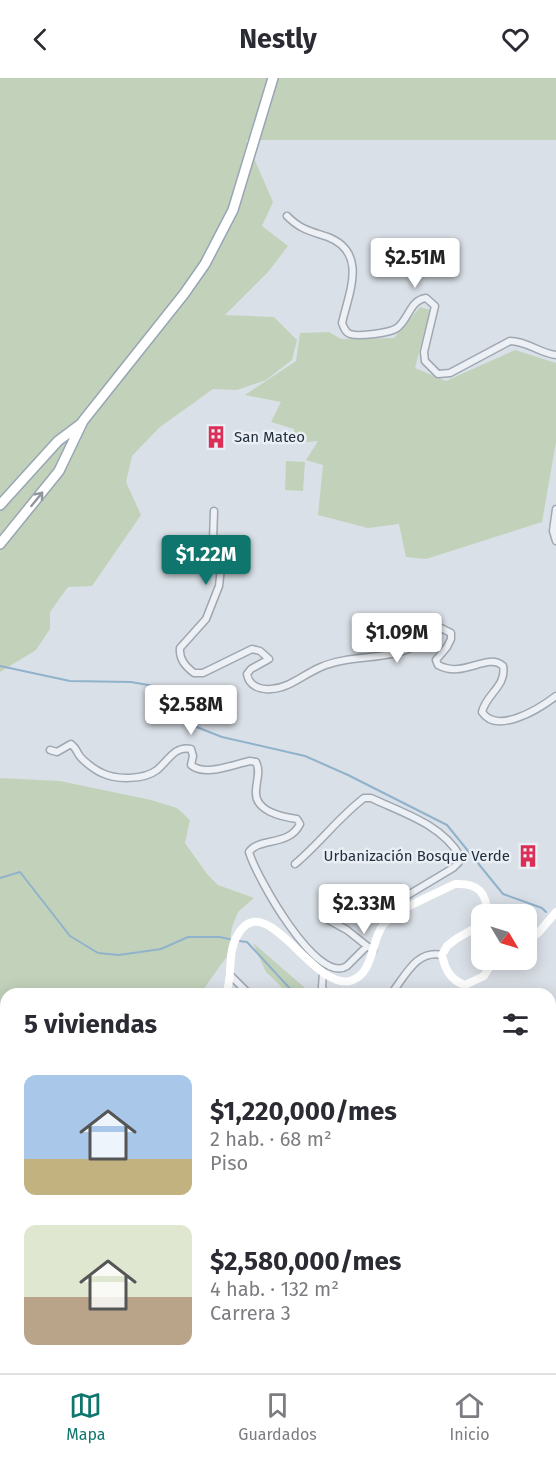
<!DOCTYPE html>
<html lang="es">
<meta charset="utf-8">
<style>
body{margin:0;font-family:"Fira Sans",sans-serif;background:#f2f2f3;color:#2b2b33;height:100vh;display:flex;flex-direction:column;font-size:22px;white-space:nowrap}
*{box-sizing:border-box;margin:0}
p{font-size:20px;color:#7c7c81}
.icon{flex:none;width:33px;height:33px;fill:none;stroke:currentColor;stroke-width:2;stroke-linecap:round;stroke-linejoin:round}
.map{position:relative;flex:1;overflow:hidden}
.side{position:absolute;left:0px;top:910px;width:556px;height:386px;display:flex;flex-direction:column;background:#fff;border-radius:18px 18px 0 0;box-shadow:0 3px 15px #0003}
.side>*{flex:none}
.needle{width:39px;rotate:128deg}
.tools{position:absolute;left:471px;top:826px;display:grid;gap:12px}
.tools a{display:grid;place-items:center;width:66px;height:66px;border-radius:12px;background:#fff;box-shadow:0 3px 15px #0003;font-size:30px}
.price{position:absolute;translate:-50% -51px;padding:0 14px;border-radius:6px;background:#fff;color:#222;font-size:20px;line-height:39px;filter:drop-shadow(0 2px 3px #0008)}
.price::after{content:'';position:absolute;left:50%;top:36px;width:18px;height:14px;margin-left:-9px;background:inherit;clip-path:polygon(0 0,100% 0,50% 100%)}
.price.current{background:#0f766e;color:#fff}
ul{padding:0;list-style:none}
li{display:flex;align-items:center;gap:18px;height:150px;padding:0 24px}
li span{display:grid;place-items:center;flex:none;width:168px;height:120px;border-radius:12px;color:#555}
li>.icon{margin-inline-start:auto}
span .icon{width:72px;height:72px;fill:#fffc;stroke-width:1}
li b{font-size:26px}
h2{display:flex;justify-content:space-between;align-items:center;height:72px;padding:0 24px;font-size:26px}
header{display:flex;justify-content:space-between;align-items:center;height:78px;padding:0 24px;background:#fff;font-size:27px;font-weight:700}
.dock{display:flex;justify-content:space-around;align-items:center;height:84px;border-top:2px solid #e1e1e2;background:#fff;font-size:16px;color:#7c7c81}
.dock a{display:grid;justify-items:center;gap:3px}
.dock .current{color:#0f766e}
.map>svg:first-child{display:block}
.built{fill:#c8cfd9}
.green{fill:#c2d2ba}
.lines{fill:none;stroke-linecap:round;stroke-linejoin:round}
.stream{stroke:#90b2cb;stroke-width:2}
.minor-casing{stroke:#9fa7b1;stroke-width:9}
.primary-casing{stroke:#98a5b4;stroke-width:12}
.minor{stroke:#edf0f5;stroke-width:6}
.secondary{stroke:#fff;stroke-width:8}
.primary{stroke:#fff;stroke-width:9}
.oneway{stroke:#91979e}
.labels{text-anchor:middle;dominant-baseline:central;stroke-width:5;stroke-linejoin:round;paint-order:stroke}
.poi-label{font-size:15px;fill:#232f3e;stroke:#e9eff5;text-anchor:start}
</style>
<header><svg class="icon" aria-label="back" viewBox="0 0 24 24"><path d="M15 5l-7 7 7 7"/></svg>Nestly<svg class="icon" aria-label="heart" viewBox="0 0 24 24"><path d="M12 20l-8-8c-3-5 5-10 8-4 3-6 11-1 8 4z"/></svg></header>
<div class="map">
<svg width="556" height="1295" viewBox="0 0 556 1295">
<rect width="100%" height="100%" fill="#dae0e7"/>
<path class="built" d="M556,986V1044L551,1048V988Z"/>
<path class="green" d="M0,0H556V62H246L273,124L262,148L288,168L268,194L225,237L274,239L297,262L292,282L266,302L237,312L213,311L160,349L132,378L126,404L141,437L92,508L68,509L50,534V551L36,572L0,594Z
M420,229L430,232L415,290L446,303L515,272L556,285V364L542,444L426,481L406,479L399,446L368,450L318,437L323,387L306,382L318,363L296,365L294,351L271,344L281,324L245,317L296,283L300,255L329,254L341,261L394,260Z
M286,383L305,384L303,413L285,412Z
M0,700L60,703L151,722L177,730L190,742L185,765L207,796L218,807L254,820L238,834L232,849L228,877L200,916H6V1210L0,1211Z
M253,865L312,916H289L266,894Z"/>
<g class="lines">
<path class="stream" d="M0,588L70,603L131,604L154,608L189,646L222,659L305,678L348,697L447,747L503,816L542,830L546,834
M0,800L20,794L70,858L98,875L119,877L161,871L188,859H220L233,862
M239,863L247,864L295,916
M550,1071L556,1070
M340,1295L342,1290"/>
<g class="minor-casing">
<path id="minor" d="M287,138C301,152 310,153 328,159C368,175 349,214 342,245C344,250 345,254 350,256C359,259 390,255 397,250C409,241 410,222 426,220L435,228L424,274L425,283L438,296L450,295L510,263C527,263 539,275 556,277
M556,431L553,453L556,463
M214,433L213,462L214,473L221,490L219,508L206,541L180,570C179,581 185,588 194,595H203L252,571L260,573L269,581L251,591L247,596C249,608 260,612 271,611C290,610 304,596 321,589C351,576 386,583 415,568C425,564 431,554 441,550L451,555V561L447,569L436,582L438,587C464,601 487,574 503,588C507,608 486,616 482,634C497,657 539,631 556,618
M50,672L57,674L71,666C76,670 76,672 79,677C83,683 95,692 102,695C116,702 144,702 157,692C168,683 175,667 191,671L193,678L191,687C205,699 234,686 250,683L256,684C261,694 256,703 256,713C254,733 282,739 297,741L300,746C289,769 259,759 249,774C256,798 317,908 347,888L367,868L373,872
M295,786C320,765 339,739 364,720H371C403,735 441,746 460,778L459,784L453,790L403,820L401,826L405,832
M327,841L347,852L367,868
M323,895L322,909L325,916
M230,897L249,916
M391,916C405,899 416,871 442,877
M550,985L556,983
M550,1142L556,1139
M189,1290L195,1293
M355,1290L357,1295
M426,1290L430,1295
M86,1295L88,1290
M135,1295L138,1290
M151,1295L154,1290
M167,1295L170,1290
M236,1295L237,1290
M310,1295L313,1290
M382,1295L396,1290
M448,1295L451,1290"/>
</g>
<g class="primary-casing">
<path id="primary" d="M0,427L58,363L82,345
M0,466L59,393L83,343L184,216L205,186L233,132L273,0"/>
</g>
<use href="#minor" class="minor"/>
<path class="secondary" d="M482,846L456,861L447,868L442,877C445,891 450,902 465,907L484,898L494,882
M526,864L539,854L556,834
M226,916C233,898 227,875 237,858C266,805 315,918 353,902C374,893 371,863 383,847C395,832 437,815 455,806C478,805 487,814 487,837
M0,1232L6,1230
M0,1289L2,1295"/>
<use href="#primary" class="primary"/>
</g>
<defs><path id="oneway-shaft" d="M-6 0H5M1.5-3L5.5 0L1.5 3" fill="none" stroke-width="1.6" stroke-linecap="round" stroke-linejoin="round" transform="scale(1.5)"/></defs>
<use class="oneway" href="#oneway-shaft" transform="translate(37 421) rotate(-51)"/>
<defs>
<g id="building-bare" transform="scale(1.8)"><path d="M-4-6H4V6H1V3H-1V6H-4ZM-2.5-4.3h1.7v1.8h-1.7ZM.8-4.3h1.7v1.8H.8ZM-2.5-1h1.7V.8h-1.7ZM.8-1h1.7V.8H.8Z" fill="#db2f57" stroke="#e9eff5" stroke-width="2.5" paint-order="stroke"/></g>
</defs>
<g fill-rule="evenodd">
<use href="#building-bare" x="216" y="359"/>
<use href="#building-bare" x="528" y="778"/>
</g>
<g class="labels">
<g class="poi-label">
<text x="234" y="359">San Mateo</text>
<text x="510" y="778" text-anchor="end">Urbanización Bosque Verde</text>
</g>
</g>
</svg>
<div class="tools">
<a><svg class="needle" viewBox="-14 -14 28 28"><path d="M0-13l5 13h-10z" fill="#e53935"/><path d="M0 13l5-13h-10z" fill="#7c7c81"/></svg></a>
</div>
<b class="price" style="left:415px;top:211px">$2.51M</b>
<b class="price current" style="left:206px;top:508px">$1.22M</b>
<b class="price" style="left:397px;top:586px">$1.09M</b>
<b class="price" style="left:191px;top:658px">$2.58M</b>
<b class="price" style="left:364px;top:857px">$2.33M</b>
<section class="side">
<h2>5 viviendas<svg class="icon" aria-label="filters" viewBox="0 0 24 24"><path d="M4 7h16M4 17h16"/><circle cx="9" cy="7" r="2"/><circle cx="15" cy="17" r="2"/></svg></h2>
<ul>
<li><span style="background:linear-gradient(#a9c7e8 70%,#c2b280 0)"><svg class="icon" aria-label="home" viewBox="0 0 24 24"><path d="M3 11l9-7 9 7M6 9v11h12V9"/></svg></span><div><b>$1,220,000/mes</b><p>2 hab. · 68 m²</p><p>Piso</p></div></li>
<li><span style="background:linear-gradient(#dfe7d0 60%,#b9a48a 0)"><svg class="icon" aria-label="home" viewBox="0 0 24 24"><path d="M3 11l9-7 9 7M6 9v11h12V9"/></svg></span><div><b>$2,580,000/mes</b><p>4 hab. · 132 m²</p><p>Carrera 3</p></div></li>
</ul>
</section>
</div>
<nav class="dock">
<a class="current"><svg class="icon" aria-label="map" viewBox="0 0 24 24"><path d="M3 6l6-2 6 2 6-2v14l-6 2-6-2-6 2zM9 4v14M15 6v14"/></svg>Mapa</a>
<a><svg class="icon" aria-label="saved" viewBox="0 0 24 24"><path d="M7 4h10v16l-5-4-5 4z"/></svg>Guardados</a>
<a><svg class="icon" aria-label="home" viewBox="0 0 24 24"><path d="M3 11l9-7 9 7M6 9v11h12V9"/></svg>Inicio</a>
</nav>
